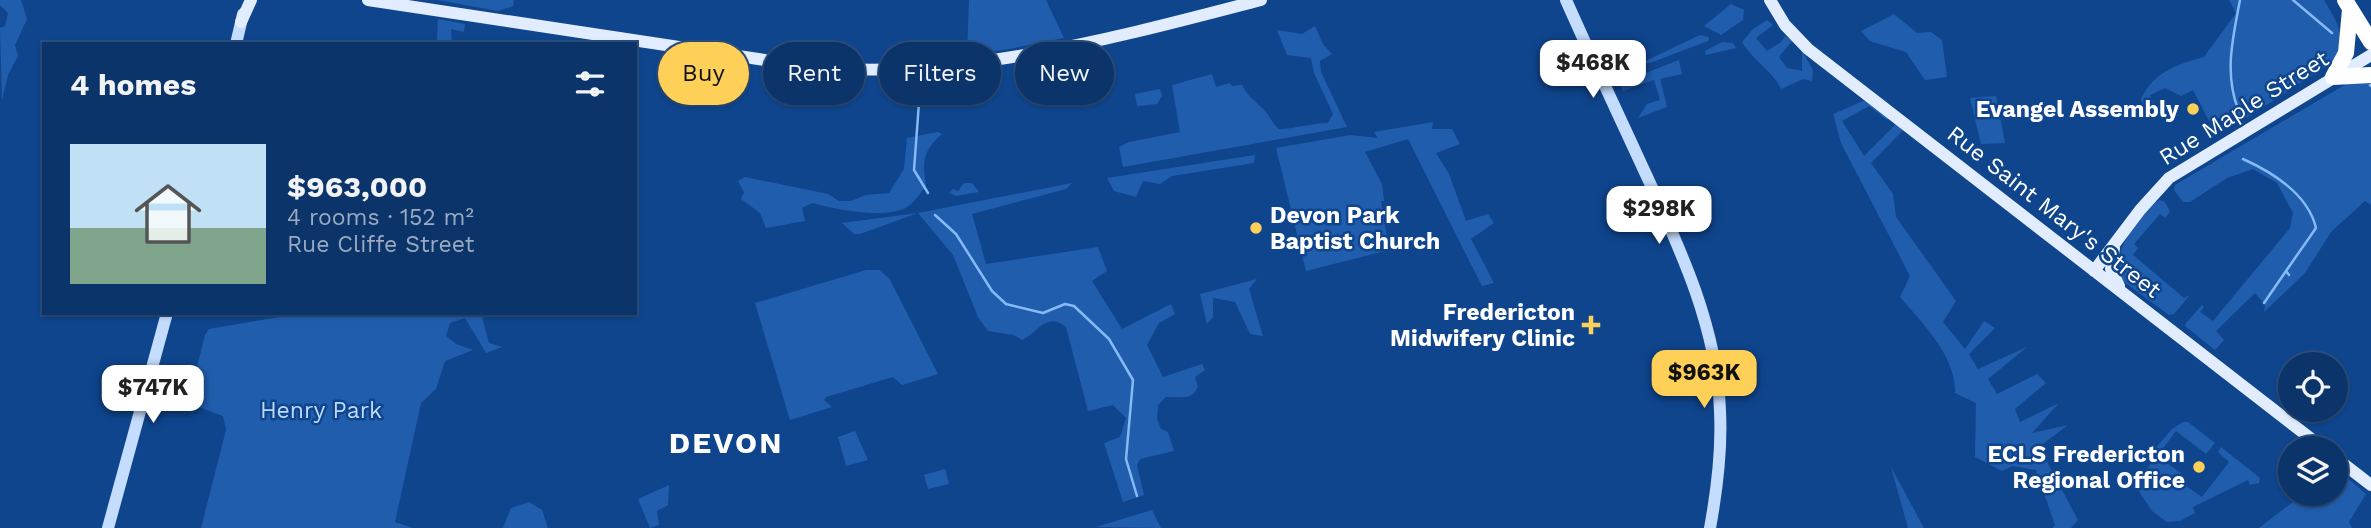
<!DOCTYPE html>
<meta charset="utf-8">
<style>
body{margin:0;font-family:"Work Sans",sans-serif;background:#143c70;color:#f1f3f6;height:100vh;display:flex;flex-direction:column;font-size:26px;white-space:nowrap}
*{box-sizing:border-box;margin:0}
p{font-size:23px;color:#9aaac1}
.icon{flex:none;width:38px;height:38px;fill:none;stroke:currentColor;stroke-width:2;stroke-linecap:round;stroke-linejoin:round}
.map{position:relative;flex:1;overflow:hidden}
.side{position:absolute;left:42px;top:42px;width:595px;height:273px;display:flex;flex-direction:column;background:#0b346a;border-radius:0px;box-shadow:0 2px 5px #0004,0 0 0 2px #2b4f7e}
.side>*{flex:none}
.guide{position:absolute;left:658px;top:42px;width:665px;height:63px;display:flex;gap:14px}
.buttons{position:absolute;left:2278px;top:352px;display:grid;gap:14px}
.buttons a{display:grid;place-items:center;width:70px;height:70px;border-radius:50%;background:#0b346a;box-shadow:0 2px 5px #0004,0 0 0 2px #2b4f7e;font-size:35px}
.price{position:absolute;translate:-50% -60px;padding:0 16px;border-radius:14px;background:#fff;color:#222;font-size:23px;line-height:46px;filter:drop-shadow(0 2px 4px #0008)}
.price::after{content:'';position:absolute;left:50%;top:42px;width:21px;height:16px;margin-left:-10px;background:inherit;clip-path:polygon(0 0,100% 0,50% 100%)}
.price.selected{background:#ffd057;color:#111}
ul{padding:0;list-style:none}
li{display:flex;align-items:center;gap:21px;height:175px;padding:0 28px}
li span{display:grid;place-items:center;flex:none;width:196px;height:140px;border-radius:0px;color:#555}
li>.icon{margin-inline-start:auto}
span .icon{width:84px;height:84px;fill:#fffc;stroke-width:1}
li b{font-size:30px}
h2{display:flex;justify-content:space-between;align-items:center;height:84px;padding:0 28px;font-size:30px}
.tag{padding:0 24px;border-radius:32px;background:#0b346a;box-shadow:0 2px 5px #0004,0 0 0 2px #2b4f7e;font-size:24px;line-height:63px}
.tag.selected{background:#ffd057;color:#111}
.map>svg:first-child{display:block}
.green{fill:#205ead}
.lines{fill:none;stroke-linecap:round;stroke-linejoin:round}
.stream{stroke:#86baf7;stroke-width:2.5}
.secondary{stroke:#c4dcfd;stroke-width:12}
.primary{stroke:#e1edff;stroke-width:12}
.highway{stroke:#fff;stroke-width:16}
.poi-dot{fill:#ffd057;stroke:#0f458d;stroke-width:2.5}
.labels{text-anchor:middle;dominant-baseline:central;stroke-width:5;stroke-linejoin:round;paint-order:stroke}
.street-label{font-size:23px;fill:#fff;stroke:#0f458d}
.poi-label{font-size:23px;font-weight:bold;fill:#fff;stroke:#0f458d;text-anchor:end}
.park-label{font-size:23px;fill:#bcdafe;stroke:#0f458d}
.district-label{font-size:30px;font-weight:bold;letter-spacing:2px;fill:#fff;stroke:#0f458d}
</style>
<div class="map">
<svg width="2371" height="528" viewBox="0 0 2371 528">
<rect width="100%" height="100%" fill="#0f458d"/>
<path class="green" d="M0,0H21L27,19L15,45L18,56L8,75L2,100L0,28L5,26L8,13L0,5Z
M437,0H514L513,6L498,11Z
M969,0H1046L1064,38L1004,50L967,54Z
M2229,0H2324C2337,22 2348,38 2334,61L2237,124L2227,116L2209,121L2193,90L2181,96L2165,88L2150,95L2158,114L2146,113L2141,99C2153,72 2178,64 2204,57L2236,13Z
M1731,4L1744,10L1743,20L1721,35L1704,26Z
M1894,14L1917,33L1931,32L1942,40L1947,77L1925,80L1906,52L1870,41L1861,31Z
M438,19L465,24L464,32L451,29L452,44L437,41Z
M1767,20L1773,25L1756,38L1767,51L1781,42L1785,36L1792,41L1779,57L1787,68L1802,71V51L1813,70L1812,81L1803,79L1781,89C1773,71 1754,62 1742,42L1753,29Z
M1315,26L1323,44L1332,54L1320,61L1321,72L1347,127L1123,167L1119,147L1129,142L1180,132L1172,85L1212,74L1216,87L1230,83L1232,86L1242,85C1249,98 1252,98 1261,107C1269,113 1271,123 1279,129C1297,129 1310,123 1328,123L1333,114L1314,73L1311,58L1287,55L1277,30L1302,34Z
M1700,35L1709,37L1708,41L1650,63L1639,64Z
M1722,42L1733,43L1736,48L1706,55L1705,51Z
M1089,48L1101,78L1056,98L1041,63L1048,57Z
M1679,60L1682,74L1660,79L1667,107L1638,118L1647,104L1660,100L1654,80L1623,91L1620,83Z
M2353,80H2371V205L2365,201L2331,232L2305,273L2264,312L2265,305L2255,293L2216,331L2224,340L2215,350L2185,326L2186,323L2202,305L2204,307L2200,312L2213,321L2290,228L2293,213L2277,183L2253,169L2227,178L2190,202H2183L2174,190L2175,185Z
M1160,89L1162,96L1157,104L1137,106L1135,94Z
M1996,96L2005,143L1981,144L1970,98Z
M1868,99L1892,116L1887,120L1869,106L1842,121L1864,156L1896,124L1904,129L1871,163L1893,194L1896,217L1956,301L1943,322L1965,349L1984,321L1995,328L1969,354L1978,369L2027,347L1988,379L1997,394L2037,374L2046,383L2015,409L2020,422L2059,403L2032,433L2068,425L2039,447L2078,520L2071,528H2053L2055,525L2036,470L2013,466L2002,471L1975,457L1976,403L1955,393C1956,356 1923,324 1900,297L1910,276L1841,143L1833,114Z
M1433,122L1432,129H1452L1460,144L1436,153L1449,174L1466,221L1488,214L1494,223L1471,239L1494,283L1482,286L1408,139L1365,152L1382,184L1384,201H1381L1389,250L1306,271L1276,148L1350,135L1378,138L1374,132Z
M938,132L942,134C923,150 922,162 926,186C921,192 914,203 907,207C885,220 835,209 812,203L802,208L805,221L766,228L760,213L741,199L744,192L738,181L745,177L828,194L839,201H851L866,195L889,193L904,169L907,138Z
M1255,155L1254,163L1172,176L1160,184L1143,181L1136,197L1114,191L1107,178Z
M964,183H972L979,192L956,196L949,193L953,189L958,191Z
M1072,183L1066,189L972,214L986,264L1098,247L1107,271L1092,281L1122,329L1171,304L1175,314L1159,323L1147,345L1163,377L1202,364L1205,370L1195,377L1198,387C1191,402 1178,396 1166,397L1158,405L1157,419L1161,429L1168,432L1174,451L1140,459L1137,465L1144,495L1123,502L1104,443L1120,437L1126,418L1113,405L1088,411L1066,327C1046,311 1038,333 1022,340L1014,335L988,331L978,317L953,255L918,213L860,234H854L842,223L918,213Z
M2160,200L2165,202L2170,212L2165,218L2160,214L2134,244L2138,248L2133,255L2184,298L2190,295L2174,314L2169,315L2120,279C2110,255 2140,210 2160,200Z
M866,270H879L889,278L938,374L902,385L893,377L826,397L824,400L832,407L790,420L755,303Z
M1257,279L1249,289L1263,336L1250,334L1235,302L1213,298V317L1207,324L1200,294Z
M302,313H481L489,343L502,347L486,353L465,318L450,323L446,336L456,344L473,350L445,361L436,389L421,403L395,522L413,528H201L226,430L223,416L188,403L205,335L209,329Z
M2183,422H2188L2215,443L2206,454L2176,431L2157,456L2181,473L2177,480L2202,497L2229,462L2218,452L2221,447L2260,478L2259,483L2250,485L2248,480L2193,507L2195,513L2180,521L2167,522L2152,511L2136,487L2153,460L2149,456L2172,429Z
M855,431L868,460L846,466L838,437Z
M1891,467L1924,528H1908Z
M2336,468L2366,494L2349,522L2352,528H2259L2303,494H2336Z
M945,469L949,484L928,489L924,475Z
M669,485L668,505L657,511L659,525L650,528L638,499Z
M529,502L542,510L548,528H503L511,508Z
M1152,510L1161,528L1096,527Z"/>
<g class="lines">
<path class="stream" d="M2293,0L2332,33
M2370,85L2371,86
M920,89L914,170L928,193
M2238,109C2224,73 2233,37 2240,0
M2243,159C2274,173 2308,194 2316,228L2286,271L2289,275
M935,215L956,234L992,291L1006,304L1043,313L1065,304L1074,306L1109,339L1133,380L1126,459L1137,496
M2264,303L2286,271"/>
<path class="secondary" d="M1566,0C1589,52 1613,103 1637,155C1674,236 1717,321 1720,411C1722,450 1717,490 1710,528
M236,44L243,14
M108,528L167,313"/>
<path class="primary" d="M368,0L798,65C944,85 1119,37 1261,0
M1770,0L1785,25L1808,49L2323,448
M241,22L251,0
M2114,248L2111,269L2119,286
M2094,271L2140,210L2169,178L2371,55
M2336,458L2371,485"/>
<path class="highway" d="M2345,0L2371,42
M2333,77L2346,53L2350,10
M2333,77L2371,75"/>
</g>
<g class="poi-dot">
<circle cx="2193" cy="109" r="7"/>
<circle cx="1256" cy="228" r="7"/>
<path d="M1587.5 314.5h7v7h7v7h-7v7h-7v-7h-7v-7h7z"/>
<circle cx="2199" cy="467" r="7"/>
</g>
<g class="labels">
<g class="street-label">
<text transform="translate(2244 108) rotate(-32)">Rue Maple Street</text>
<text transform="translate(2054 212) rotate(38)">Rue Saint Mary's Street</text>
</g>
<g class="poi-label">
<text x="2179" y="109">Evangel Assembly</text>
<text x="1270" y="215" text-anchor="start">Devon Park<tspan x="1270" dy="26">Baptist Church</tspan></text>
<text x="1575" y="312">Fredericton<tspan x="1575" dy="26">Midwifery Clinic</tspan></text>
<text x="2185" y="454">ECLS Fredericton<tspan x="2185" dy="26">Regional Office</tspan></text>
</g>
<g class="park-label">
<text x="321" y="410">Henry Park</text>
</g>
<g class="district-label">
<text x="726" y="442">DEVON</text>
</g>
</g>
</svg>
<div class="buttons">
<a><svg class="icon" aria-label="locate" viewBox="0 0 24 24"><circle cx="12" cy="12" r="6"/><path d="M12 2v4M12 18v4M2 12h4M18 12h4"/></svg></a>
<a><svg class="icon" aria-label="layers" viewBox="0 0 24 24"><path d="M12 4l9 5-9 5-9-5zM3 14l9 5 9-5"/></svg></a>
</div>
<b class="price" style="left:1593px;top:100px">$468K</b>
<b class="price" style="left:1659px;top:246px">$298K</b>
<b class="price selected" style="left:1704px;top:410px">$963K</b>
<b class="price" style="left:153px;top:425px">$747K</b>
<div class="guide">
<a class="tag selected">Buy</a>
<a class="tag">Rent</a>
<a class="tag">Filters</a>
<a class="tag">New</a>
</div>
<section class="side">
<h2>4 homes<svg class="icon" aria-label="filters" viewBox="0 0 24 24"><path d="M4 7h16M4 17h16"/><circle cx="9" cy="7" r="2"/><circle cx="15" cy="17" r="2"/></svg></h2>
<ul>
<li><span style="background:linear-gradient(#bfe0f5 60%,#7fa58c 0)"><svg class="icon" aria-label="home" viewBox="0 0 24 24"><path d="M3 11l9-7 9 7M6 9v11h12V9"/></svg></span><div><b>$963,000</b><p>4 rooms · 152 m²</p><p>Rue Cliffe Street</p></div></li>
</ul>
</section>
</div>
